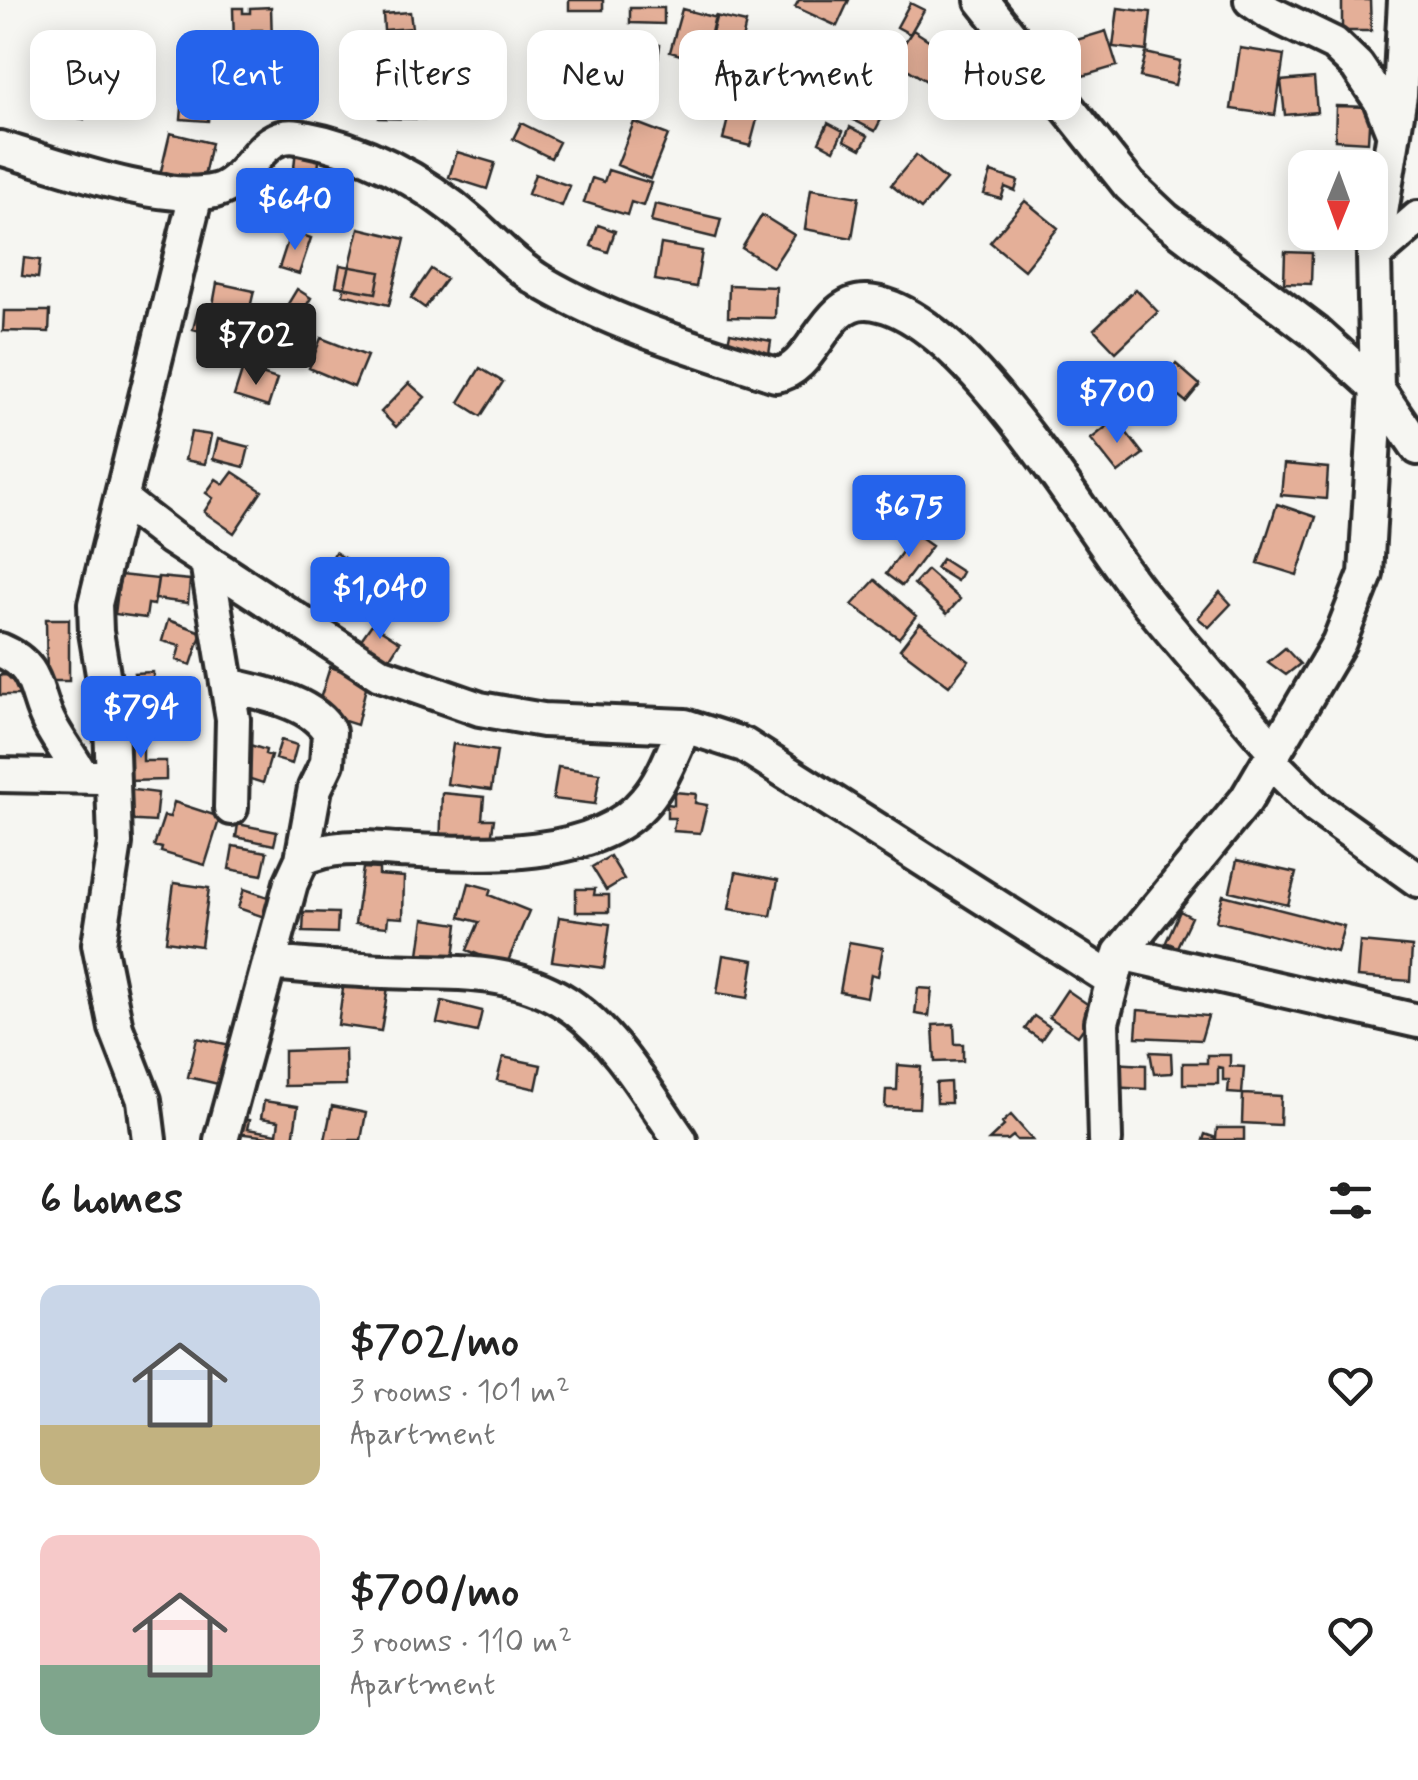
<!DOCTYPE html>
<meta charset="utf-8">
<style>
body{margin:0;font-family:Mynerve,sans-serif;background:#f2f2f2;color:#222;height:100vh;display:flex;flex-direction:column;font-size:38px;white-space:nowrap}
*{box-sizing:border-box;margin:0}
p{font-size:32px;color:#767676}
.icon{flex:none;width:55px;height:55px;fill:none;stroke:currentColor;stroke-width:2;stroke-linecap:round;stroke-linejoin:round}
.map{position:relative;height:1140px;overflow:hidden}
.drawer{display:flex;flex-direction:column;background:#fff;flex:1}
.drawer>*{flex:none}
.guide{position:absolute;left:30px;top:30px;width:1360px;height:90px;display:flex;gap:20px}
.needle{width:65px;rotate:181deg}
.buttons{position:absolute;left:1288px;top:150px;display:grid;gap:20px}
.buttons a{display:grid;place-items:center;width:100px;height:100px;border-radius:20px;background:#fff;box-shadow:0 5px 25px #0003;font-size:50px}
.price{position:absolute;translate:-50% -85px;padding:0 22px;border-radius:10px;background:#2563eb;color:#fff;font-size:32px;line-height:65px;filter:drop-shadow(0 2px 5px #0008)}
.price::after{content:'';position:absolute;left:50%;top:60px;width:30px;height:22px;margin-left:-15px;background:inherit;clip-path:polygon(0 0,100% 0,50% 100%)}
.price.selected{background:#222;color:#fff}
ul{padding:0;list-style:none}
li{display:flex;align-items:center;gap:30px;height:250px;padding:0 40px}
li span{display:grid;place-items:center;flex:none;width:280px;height:200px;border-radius:20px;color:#555}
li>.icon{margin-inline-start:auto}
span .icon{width:120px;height:120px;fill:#fffc;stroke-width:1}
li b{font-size:42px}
h2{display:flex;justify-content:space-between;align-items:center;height:120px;padding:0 40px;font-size:42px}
.tag{padding:0 35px;border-radius:20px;background:#fff;box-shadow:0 5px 25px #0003;font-size:35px;line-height:90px}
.tag.selected{background:#2563eb;color:#fff}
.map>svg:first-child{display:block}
.building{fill:#e4af98;stroke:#2b2b2b;stroke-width:2.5}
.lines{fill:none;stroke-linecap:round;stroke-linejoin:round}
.minor-casing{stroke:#2b2b2b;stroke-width:40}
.minor{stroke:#f6f6f2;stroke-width:32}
</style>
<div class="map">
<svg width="1418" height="1140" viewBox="0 0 1418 1140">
<rect width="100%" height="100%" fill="#f6f6f2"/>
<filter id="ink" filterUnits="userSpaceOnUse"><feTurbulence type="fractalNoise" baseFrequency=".01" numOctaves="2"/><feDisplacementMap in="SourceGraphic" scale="20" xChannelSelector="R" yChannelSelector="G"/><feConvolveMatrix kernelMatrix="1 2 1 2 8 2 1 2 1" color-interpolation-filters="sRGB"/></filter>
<g filter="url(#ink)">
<path class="building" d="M569,0H603V10H569Z
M799,0H849L837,26L795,7Z
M1342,0H1370L1371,31H1342Z
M910,3L924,10L910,34L897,27Z
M271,7L272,42L262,43V30H252V43L234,44L233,8H243V13H250V8Z
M630,8H664V24L630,23Z
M1118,8L1151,12L1147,51L1113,47Z
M682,9L716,18L704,62L670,52Z
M410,12L412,28L384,30L383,14Z
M715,16L746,23L737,61L706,54Z
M913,30L963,62L944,92L893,60Z
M1106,31L1117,66L1083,76L1073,41Z
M623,39L660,45L655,78L618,73Z
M1240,48L1284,55L1275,115L1231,109Z
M1146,53L1180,61L1175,85L1140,77Z
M745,66L777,80L769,98L737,84Z
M381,71L426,73L424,119L379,118Z
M66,72L93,77L84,119L57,114Z
M851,74L893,96L875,131L833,109Z
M185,76L212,79L208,121L181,119Z
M1314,78L1317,112L1285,115L1281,81Z
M734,94L762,101L750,146L723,139Z
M1336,106L1370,107L1368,142L1335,140Z
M634,122L668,135L650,179L617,165Z
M521,123L559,142L551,158L513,139Z
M828,123L843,131L834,150L819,142Z
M850,127L868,136L861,149L844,140Z
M170,133L211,143L203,181L161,171Z
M296,149L320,152L316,189L292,186Z
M457,152L495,163L487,189L449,177Z
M916,155L946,180L921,209L891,185Z
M608,170L651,183L643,206L631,202L627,215L584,202L592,178L604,182Z
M991,172L1018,181L1015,191L1005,187L1001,199L984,194Z
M535,174L570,186L562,206L528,194Z
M811,189L859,197L852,238L805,229Z
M1025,201L1058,228L1024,270L990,242Z
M655,204L721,219L716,238L651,222Z
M762,215L794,235L773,267L742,248Z
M598,225L615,231L608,252L591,246Z
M359,228L405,239L389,305L343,294Z
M291,231L311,238L299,274L279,268Z
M661,244L702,251L696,287L655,280Z
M1285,252L1312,253L1311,284L1284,283Z
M24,258L40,260L38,278L22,276Z
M340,265L380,272L376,293L336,286Z
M431,269L446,279L425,308L411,298Z
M217,283L254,291L249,312L213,305Z
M729,285L776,287L775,318L728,317Z
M297,289L311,298L291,331L277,322Z
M1136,289L1158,312L1116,352L1094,329Z
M4,311H50L49,332L3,331Z
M197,314L233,323L229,338L193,329Z
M730,333L771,341L768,361L726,353Z
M321,338L367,356L354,387L309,368Z
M1176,364L1200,385L1186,402L1161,381Z
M243,368L277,379L268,407L234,396Z
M480,368L503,382L481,416L459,402Z
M409,383L425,397L396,427L381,412Z
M1116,419L1143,454L1118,473L1091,439Z
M191,432L211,435L205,464L185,460Z
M218,439L249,447L244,467L213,459Z
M1284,464L1328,468L1326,499L1281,495Z
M233,472L262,491L234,533L204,512L213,498L206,493L216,479L224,484Z
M1277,504L1316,517L1297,575L1258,563Z
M915,534L932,546L902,586L886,574Z
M335,552L356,566L346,589L330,584L333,577L327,570Z
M942,559L962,572L957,581L936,568Z
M927,570L960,599L947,614L914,584Z
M120,575L158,579L154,605L148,604L146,618L115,614Z
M158,577L190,580L188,603L155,599Z
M875,580L916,616L899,638L852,605Z
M1220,592L1231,604L1209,627L1198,618Z
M46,619H69V681H47Z
M168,620L202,632L191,665L176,660L180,646L162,641Z
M920,623L969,661L949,686L900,649Z
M372,624L400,642L388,661L360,641Z
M1285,648L1300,664L1286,675L1268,662Z
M330,667L368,679L357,725L316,712Z
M153,672L155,724L120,725L119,689H124V678H135L134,673Z
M0,675L28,676V695H0Z
M125,731H143V761H166V780L127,781Z
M281,740L297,745L292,764L275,759Z
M453,744L497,751L491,790L447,784Z
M250,745L266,750L265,754L271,756L263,783L241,776Z
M558,767L600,773L595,804L553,799Z
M126,789L158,793L155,822L122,820Z
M674,792L696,794L695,803L707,805L700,833L673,831L675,818H667V804L674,805Z
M442,793L484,797L482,819H494L491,840L440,848Z
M174,802L220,817L205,865L161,852L162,848L154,846L164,816L170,817Z
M238,824L277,832L274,845L236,837Z
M233,846L267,852L262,875L229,869Z
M610,856L624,879L606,890L592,867Z
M1237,860L1296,873L1288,905L1230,891Z
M363,868L379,869V875L404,877L403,918L388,917L387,927L355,924Z
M736,872L778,880L771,916L729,909Z
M174,883L209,888L201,946L166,941Z
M469,883L491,889L489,895L529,911L506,966L467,950L479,922L460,917Z
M244,889L280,901L273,920L238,908Z
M576,889H595L594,895H609V912H576Z
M1223,895L1344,926L1337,952L1216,921Z
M1180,911L1191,917L1177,947L1166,942Z
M304,912L338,913L337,933L303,932Z
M559,917L610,924L604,968L552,961Z
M424,919L458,924L453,966L418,961Z
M849,942L883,948L878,976L871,974L867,997L840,992Z
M1360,942L1412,947L1410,981L1357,977Z
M723,955L754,960L748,998L717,993Z
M344,981L388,987L381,1031L338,1025Z
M918,988L932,989L929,1016L915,1014Z
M1067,990L1096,1010L1078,1036L1049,1017Z
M442,1001L482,1011L477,1032L437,1023Z
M1138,1010L1208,1016L1201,1040L1136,1037Z
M1034,1016L1050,1027L1041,1040L1025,1029Z
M954,1024L955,1044H963V1061L935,1062L933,1025Z
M197,1038L240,1047L231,1087L188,1077Z
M345,1049L346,1085L284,1086V1051Z
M1150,1052L1171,1053L1172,1073L1154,1074Z
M1207,1055H1230V1066L1244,1067L1242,1094L1228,1093L1229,1080H1223V1068L1218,1067V1084H1183V1063H1207Z
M503,1057L541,1065L536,1089L497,1080Z
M1111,1063L1146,1065V1089L1110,1087Z
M898,1065L921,1067L919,1108L885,1107L886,1090H897Z
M950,1082L951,1103H937L936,1083Z
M1243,1094L1281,1096L1280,1125L1242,1123Z
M264,1101L298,1106L293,1140L236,1133L239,1119L249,1120L247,1129L277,1134L279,1121L261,1118Z
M332,1106L366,1113L361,1140H325Z
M1011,1115L1033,1140H1017L1013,1136L1008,1140H989L1004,1126L1002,1123Z
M1217,1128H1244V1140H1203L1205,1134L1216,1138Z"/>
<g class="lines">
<g class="minor-casing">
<path id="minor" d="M982,0L1129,185L1165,219L1316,333L1377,388L1418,448
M1251,0L1270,13L1334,44L1357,66L1380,100L1392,130
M0,148C55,164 160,204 215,191C251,182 258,129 299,137C364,149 423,180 473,224C496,245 516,267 543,283C615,325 697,349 776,375C815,370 823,300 867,302C960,307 1083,520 1138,590C1182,646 1230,697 1275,752
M1374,256L1418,218
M122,500L171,538L380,674L480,709L543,720L685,726L744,745L1111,979
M207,562L233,719L231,808
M0,650C43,668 32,694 52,728C61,744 73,760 82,776
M228,685C260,693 312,701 329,732L327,763L315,788L302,859
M1271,762L1316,807L1418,880
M0,775L99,777
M1120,953L1418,1021
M269,963C307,966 346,970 384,971C450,974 518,966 575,1009C617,1040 650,1097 680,1140
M149,1140L144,1100L116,1028L99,944L115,843L111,722L96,632L95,604L196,194
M221,1140L291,883L302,859C334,844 365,848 399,850C472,854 595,863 646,800C664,779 673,751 685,726
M1105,1140L1102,1022L1120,953L1246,800L1339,642L1366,574L1377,388L1374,256L1400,95L1405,0"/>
</g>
<use href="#minor" class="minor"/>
</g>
</g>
</svg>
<div class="buttons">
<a><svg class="needle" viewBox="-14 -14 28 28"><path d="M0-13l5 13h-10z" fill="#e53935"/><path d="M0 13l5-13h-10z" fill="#767676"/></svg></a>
</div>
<b class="price" style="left:295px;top:253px">$640</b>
<b class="price selected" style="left:256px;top:388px">$702</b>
<b class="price" style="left:1117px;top:446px">$700</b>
<b class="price" style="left:909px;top:560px">$675</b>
<b class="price" style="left:380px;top:642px">$1,040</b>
<b class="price" style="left:141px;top:761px">$794</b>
<div class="guide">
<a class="tag">Buy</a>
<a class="tag selected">Rent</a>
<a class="tag">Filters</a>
<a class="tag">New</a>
<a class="tag">Apartment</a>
<a class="tag">House</a>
</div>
</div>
<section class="drawer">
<h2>6 homes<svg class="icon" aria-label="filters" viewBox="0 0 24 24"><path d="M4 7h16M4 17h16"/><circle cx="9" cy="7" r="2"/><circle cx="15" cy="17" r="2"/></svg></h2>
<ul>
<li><span style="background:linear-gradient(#c9d6e8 70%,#c2b280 0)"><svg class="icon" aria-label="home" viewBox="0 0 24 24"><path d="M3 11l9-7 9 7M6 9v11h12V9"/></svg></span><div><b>$702/mo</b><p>3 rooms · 101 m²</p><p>Apartment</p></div><svg class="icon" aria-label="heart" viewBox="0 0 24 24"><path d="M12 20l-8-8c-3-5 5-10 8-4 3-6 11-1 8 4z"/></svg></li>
<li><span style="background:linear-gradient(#f6c9c9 65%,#7fa58c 0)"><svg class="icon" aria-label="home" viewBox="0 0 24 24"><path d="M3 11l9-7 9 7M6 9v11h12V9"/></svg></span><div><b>$700/mo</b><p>3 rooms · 110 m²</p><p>Apartment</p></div><svg class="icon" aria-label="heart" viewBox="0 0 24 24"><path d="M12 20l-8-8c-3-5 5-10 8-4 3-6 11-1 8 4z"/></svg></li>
</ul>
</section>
